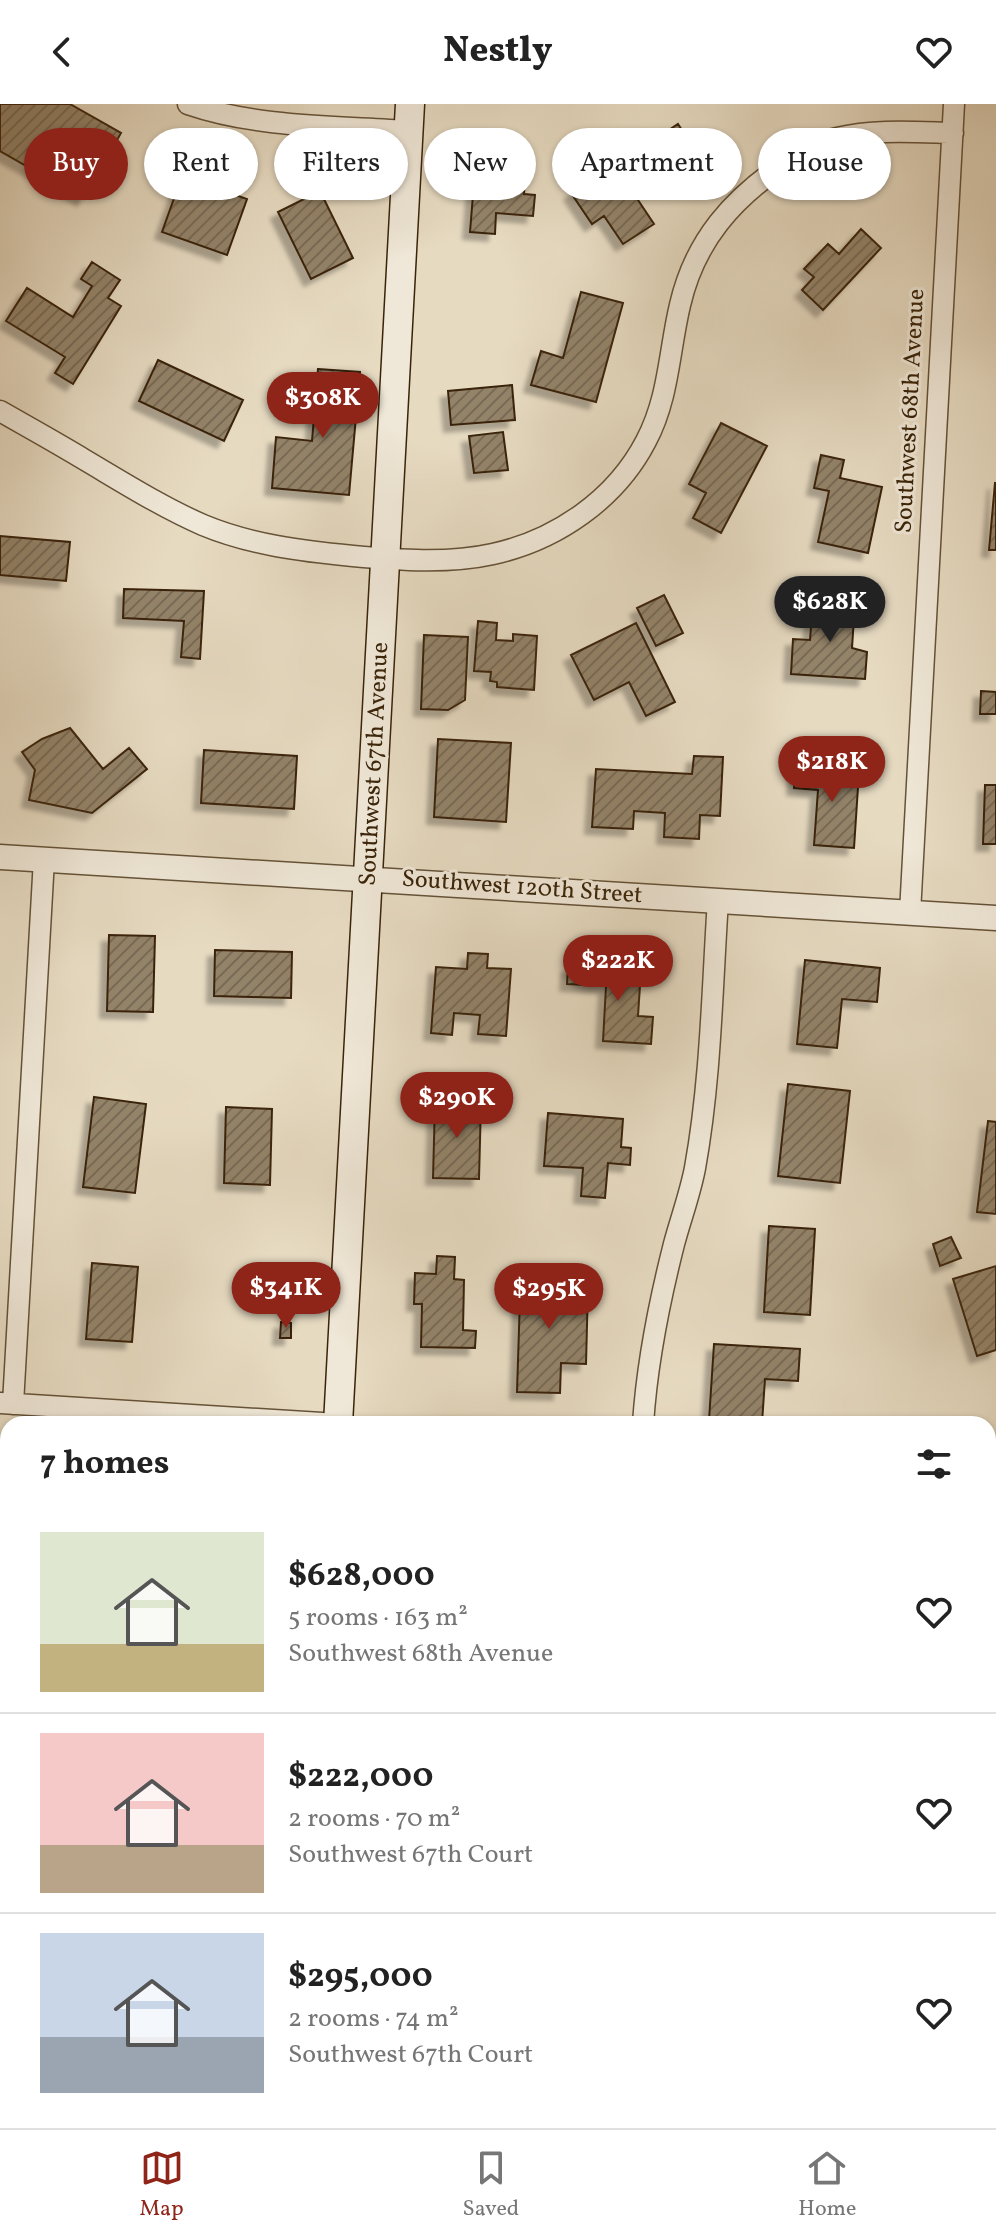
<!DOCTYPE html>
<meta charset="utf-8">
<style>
body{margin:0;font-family:Vollkorn,serif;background:#f2f2f2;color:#222;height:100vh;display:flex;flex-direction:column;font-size:30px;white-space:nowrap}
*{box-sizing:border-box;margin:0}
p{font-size:26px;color:#767676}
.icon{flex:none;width:44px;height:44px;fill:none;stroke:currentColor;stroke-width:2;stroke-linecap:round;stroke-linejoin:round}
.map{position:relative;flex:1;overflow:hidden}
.side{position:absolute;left:0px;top:1312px;width:996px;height:712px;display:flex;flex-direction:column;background:#fff;border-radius:24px 24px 0 0;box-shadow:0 2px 6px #0004}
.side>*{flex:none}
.top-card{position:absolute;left:24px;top:24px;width:948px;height:72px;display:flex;gap:16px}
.price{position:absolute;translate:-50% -68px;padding:0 18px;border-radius:28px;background:#8f2418;color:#fff;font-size:26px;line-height:52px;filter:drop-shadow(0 2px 4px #0008)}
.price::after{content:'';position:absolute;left:50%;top:48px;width:24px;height:18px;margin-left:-12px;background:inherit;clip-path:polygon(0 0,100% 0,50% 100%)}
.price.current{background:#222;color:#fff}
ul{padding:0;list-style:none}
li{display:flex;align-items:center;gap:24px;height:200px;padding:0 40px}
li+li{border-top:2px solid #e0e0e0}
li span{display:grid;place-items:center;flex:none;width:224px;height:160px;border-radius:0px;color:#555}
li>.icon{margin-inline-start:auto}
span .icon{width:96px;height:96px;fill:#fffc;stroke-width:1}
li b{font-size:34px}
h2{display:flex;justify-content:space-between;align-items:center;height:96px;padding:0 40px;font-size:34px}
.chip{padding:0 28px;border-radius:36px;background:#fff;box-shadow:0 2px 6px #0004;font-size:28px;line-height:72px}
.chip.current{background:#8f2418;color:#fff}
header{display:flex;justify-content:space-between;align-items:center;height:104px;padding:0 40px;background:#fff;font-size:36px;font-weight:800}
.menu{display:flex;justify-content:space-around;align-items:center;height:112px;border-top:2px solid #e0e0e0;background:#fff;font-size:22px;color:#767676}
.menu a{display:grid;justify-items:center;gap:4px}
.menu .current{color:#8f2418}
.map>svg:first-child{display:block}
.building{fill:url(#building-hatch);stroke:#3a2409;stroke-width:2;filter:url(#shadow)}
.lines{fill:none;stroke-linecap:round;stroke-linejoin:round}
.minor-casing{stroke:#655237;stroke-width:23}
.tertiary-casing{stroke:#655237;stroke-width:27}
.secondary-casing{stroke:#3a2409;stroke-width:31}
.minor{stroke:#efe7d7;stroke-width:20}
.tertiary{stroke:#efe7d7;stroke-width:24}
.secondary{stroke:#efe7d7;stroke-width:28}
.labels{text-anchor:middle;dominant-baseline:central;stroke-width:6;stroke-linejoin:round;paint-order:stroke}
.street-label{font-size:24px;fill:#3a2409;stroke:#efe7d7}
</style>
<header><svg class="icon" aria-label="back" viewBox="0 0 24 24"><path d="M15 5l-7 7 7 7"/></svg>Nestly<svg class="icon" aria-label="heart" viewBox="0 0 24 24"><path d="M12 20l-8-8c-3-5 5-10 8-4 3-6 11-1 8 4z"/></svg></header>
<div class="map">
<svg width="996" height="2024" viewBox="0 0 996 2024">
<defs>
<pattern id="building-hatch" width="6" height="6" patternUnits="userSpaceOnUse" patternTransform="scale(2)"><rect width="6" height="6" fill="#938369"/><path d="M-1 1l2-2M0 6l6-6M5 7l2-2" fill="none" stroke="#796b55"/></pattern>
<filter id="shadow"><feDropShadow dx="-7" dy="7" stdDeviation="2" flood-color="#0004"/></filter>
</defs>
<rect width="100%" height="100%" fill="#e6dac1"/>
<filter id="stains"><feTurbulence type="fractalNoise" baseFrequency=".0025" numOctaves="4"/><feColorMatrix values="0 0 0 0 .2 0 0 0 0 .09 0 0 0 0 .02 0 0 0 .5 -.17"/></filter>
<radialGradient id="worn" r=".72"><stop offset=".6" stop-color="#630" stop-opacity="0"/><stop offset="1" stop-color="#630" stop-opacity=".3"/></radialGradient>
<path class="building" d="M0,0H70L121,29L84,95L0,47Z
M678,20L695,46L632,87L654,120L623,140L604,112L592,120L571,89L597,72L589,59L609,46L618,60Z
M477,41L528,45L524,90L535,91L533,112L496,109L495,130L470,128Z
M182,72L247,95L227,151L162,128Z
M320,87L353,154L311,175L278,108Z
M861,125L881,144L823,206L802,186L814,173L804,165L828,140L839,150Z
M92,158L120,176L108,194L121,202L73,280L55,269L65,253L6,217L27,184L73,213L92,182L81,175Z
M581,188L623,199L596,298L531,281L541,247L563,254Z
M158,256L243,296L224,337L139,297Z
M318,265L360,268L349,391L272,384L276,333L312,337Z
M512,281L515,316L451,321L448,287Z
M721,319L767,342L721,429L693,414L706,389L689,380Z
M503,328L508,366L474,369L469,332Z
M821,351L844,356L840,374L882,383L868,449L818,438L829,387L814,384Z
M995,379H996V446H989Z
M0,432L70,438L66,477L0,471Z
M124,485L204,487L200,555L181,553L184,517L123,514Z
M664,491L683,529L656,542L637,504Z
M813,496L855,499L852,544L867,548L865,575L791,570L793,535L810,536Z
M478,517L497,519L496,536L513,537V530L537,532L534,586L497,583V578L490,577L491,568L474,567Z
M636,519L675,598L646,612L629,578L594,596L571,551Z
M424,531L468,533L465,596L448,606L421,605Z
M981,587L996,588V610H980Z
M70,624L103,665L129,644L147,665L92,709L29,696L35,666L22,648L42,635Z
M438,635L511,639L506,718L434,713Z
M204,646L297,652L294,705L201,699Z
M694,652L723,653L720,712L700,711L699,735L664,733L665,709L634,707L633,725L592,723L596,665L692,670Z
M796,663L859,668L854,744L814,741L818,686L794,684Z
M985,681H996V740H983Z
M109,831L155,832L153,908L107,907Z
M215,846L292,848L291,894L214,892Z
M468,849L488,850L487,864L511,865L506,932L478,930L480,911L454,909L452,931L431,929L436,863L467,865Z
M805,856L880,864L877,898L842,895L837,944L797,940Z
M568,862L641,867L638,912L653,913L651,940L603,937L606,882L567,880Z
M788,980L850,987L840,1079L778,1072Z
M94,993L146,1000L135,1089L83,1083Z
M435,998L481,999L479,1075L433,1074Z
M226,1003L272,1005L270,1081L224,1079Z
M548,1009L623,1015L621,1043L631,1044L630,1061L608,1059L605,1094L581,1092L583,1064L544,1062Z
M988,1017L996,1018V1110L977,1108Z
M769,1122L815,1125L810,1211L764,1208Z
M951,1133L961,1154L940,1162L933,1140Z
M437,1152L455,1153L454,1175L464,1176L463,1226L476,1227L475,1244L421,1243L422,1200H414L415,1169L436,1170Z
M92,1159L138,1163L132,1238L86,1235Z
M521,1162L543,1163L542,1181L588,1182L586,1260L561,1259L560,1289L517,1288Z
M996,1162V1246L977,1252L953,1175Z
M281,1218L291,1219V1234H280Z
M714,1240L800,1245L798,1277L765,1275L762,1319L709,1316Z
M988,1341H996V1411H992V1389H988Z
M996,1460V1530L988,1526V1475Z
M988,1583H996V1659L988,1658Z
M0,1720H8V1783L0,1782Z
M988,1751L996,1752V1780H994L993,1798H988Z
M0,1911L8,1912L6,1992L0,1991Z
M33,2016H56L55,2024H33Z
M400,2016H444L435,2024H407Z
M670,2016H695L694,2024H668Z"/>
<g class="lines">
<g class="minor-casing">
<path id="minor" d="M188,0C258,24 336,22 409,27
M0,307C28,323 57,339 85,356C124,379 162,403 203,421C251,441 302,447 353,452C398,456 448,460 493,450C557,436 616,395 646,337C669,294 669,247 680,201C695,136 733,94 787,58C802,48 819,38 837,34C874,25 914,28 953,29
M910,809L954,0
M0,1299L338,1320
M13,1300L44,755
M643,1320C647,1259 659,1199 674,1140C681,1114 690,1090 695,1064C711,975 712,886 718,796
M0,1843L8,1844
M988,2009L996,1995"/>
</g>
<g class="tertiary-casing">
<path id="tertiary" d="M0,753L996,814"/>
</g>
<g class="secondary-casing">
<path id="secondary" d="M338,1320L410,0
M302,2024V2016"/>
</g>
<use href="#minor" class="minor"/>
<use href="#tertiary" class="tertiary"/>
<use href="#secondary" class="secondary"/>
</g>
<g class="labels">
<g class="street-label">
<text transform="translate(911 307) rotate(-87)">Southwest 68th Avenue</text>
<text transform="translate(375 660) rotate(-87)">Southwest 67th Avenue</text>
<text transform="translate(522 784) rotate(4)">Southwest 120th Street</text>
</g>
</g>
<rect width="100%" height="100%" filter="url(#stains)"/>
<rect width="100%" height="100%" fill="url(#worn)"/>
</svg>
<b class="price" style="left:323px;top:336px">$308K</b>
<b class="price current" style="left:830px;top:540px">$628K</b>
<b class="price" style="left:832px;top:700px">$218K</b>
<b class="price" style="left:618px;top:899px">$222K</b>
<b class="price" style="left:457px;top:1036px">$290K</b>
<b class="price" style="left:286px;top:1226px">$341K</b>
<b class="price" style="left:549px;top:1227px">$295K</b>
<div class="top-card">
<a class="chip current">Buy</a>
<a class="chip">Rent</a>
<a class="chip">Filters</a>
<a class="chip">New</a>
<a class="chip">Apartment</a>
<a class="chip">House</a>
</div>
<section class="side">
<h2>7 homes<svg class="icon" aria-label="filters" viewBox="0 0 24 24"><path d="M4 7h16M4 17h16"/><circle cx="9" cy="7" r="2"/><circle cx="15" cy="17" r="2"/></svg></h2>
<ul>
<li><span style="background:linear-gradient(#dfe7d0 70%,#c2b280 0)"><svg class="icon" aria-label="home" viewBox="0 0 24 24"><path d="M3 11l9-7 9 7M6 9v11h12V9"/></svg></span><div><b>$628,000</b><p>5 rooms · 163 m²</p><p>Southwest 68th Avenue</p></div><svg class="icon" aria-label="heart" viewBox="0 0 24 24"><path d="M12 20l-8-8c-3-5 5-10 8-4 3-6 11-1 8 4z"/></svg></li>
<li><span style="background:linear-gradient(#f6c9c9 70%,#b9a48a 0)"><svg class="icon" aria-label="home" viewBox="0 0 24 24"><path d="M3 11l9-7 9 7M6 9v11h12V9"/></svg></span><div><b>$222,000</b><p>2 rooms · 70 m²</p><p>Southwest 67th Court</p></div><svg class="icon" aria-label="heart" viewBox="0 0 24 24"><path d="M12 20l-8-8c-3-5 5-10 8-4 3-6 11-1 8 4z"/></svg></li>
<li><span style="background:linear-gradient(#c9d6e8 65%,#9aa5b1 0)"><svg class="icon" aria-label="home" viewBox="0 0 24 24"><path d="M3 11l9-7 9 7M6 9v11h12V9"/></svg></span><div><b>$295,000</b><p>2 rooms · 74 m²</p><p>Southwest 67th Court</p></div><svg class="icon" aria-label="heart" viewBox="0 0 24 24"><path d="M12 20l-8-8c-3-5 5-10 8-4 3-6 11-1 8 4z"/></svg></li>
</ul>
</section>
</div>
<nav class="menu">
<a class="current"><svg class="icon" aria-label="map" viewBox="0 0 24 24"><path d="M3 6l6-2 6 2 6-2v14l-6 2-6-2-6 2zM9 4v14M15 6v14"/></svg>Map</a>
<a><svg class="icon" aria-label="saved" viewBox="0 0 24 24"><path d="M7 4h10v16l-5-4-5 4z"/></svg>Saved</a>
<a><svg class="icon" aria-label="home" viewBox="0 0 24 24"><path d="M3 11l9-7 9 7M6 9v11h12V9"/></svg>Home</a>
</nav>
